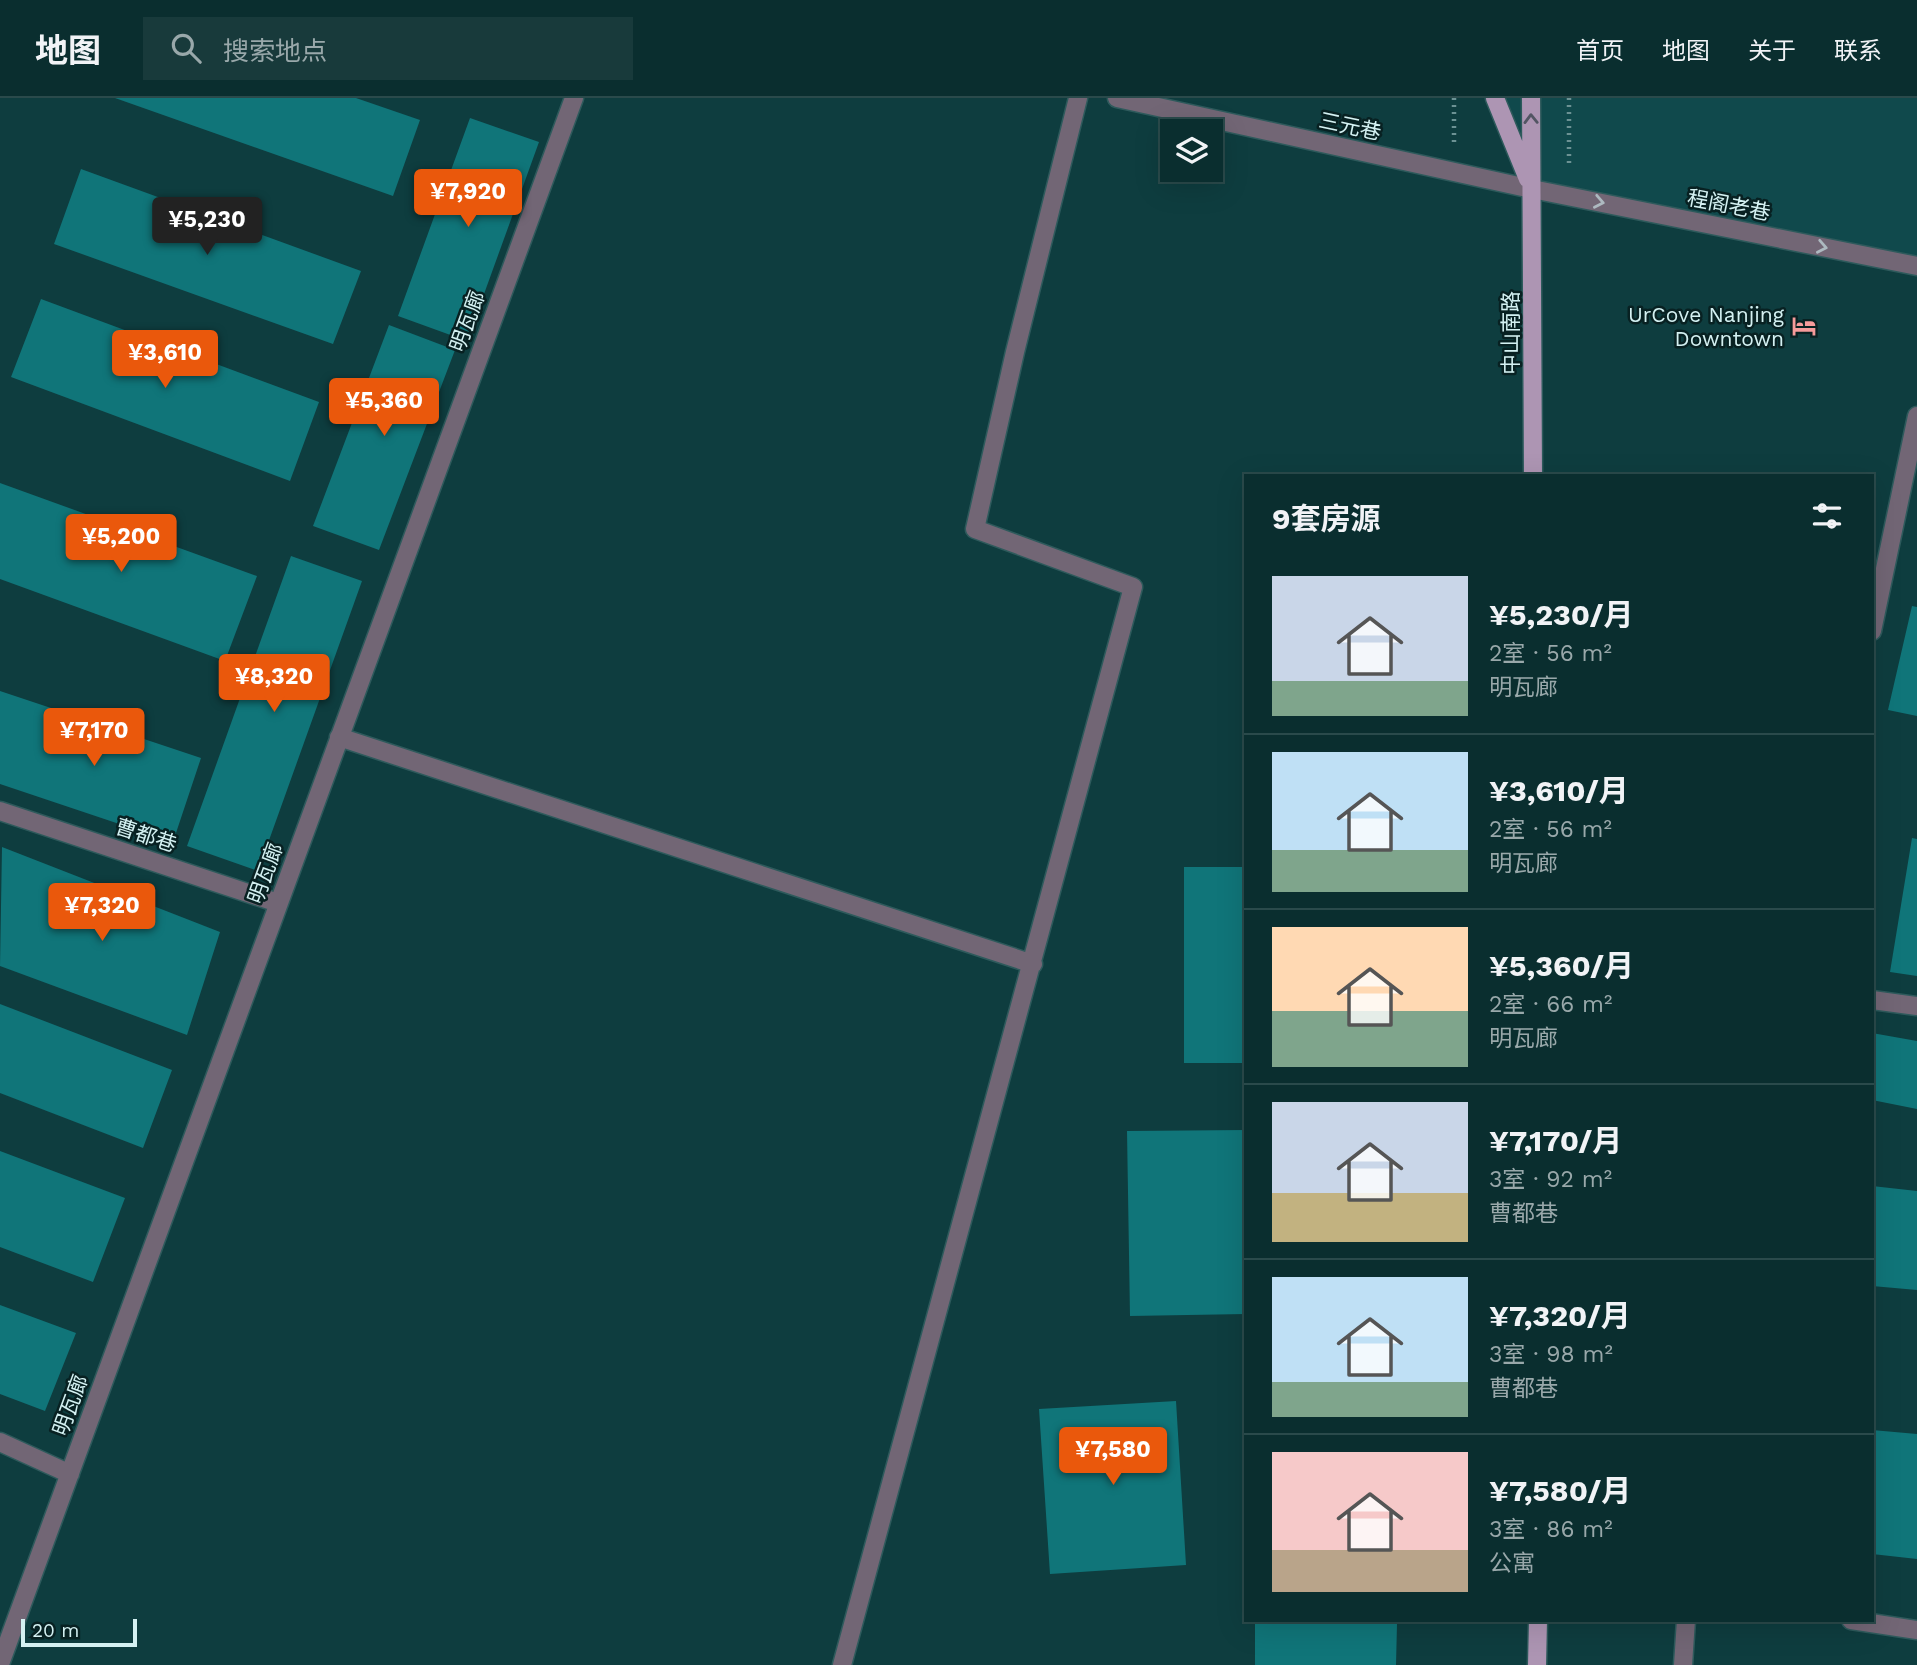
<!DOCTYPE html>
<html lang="zh">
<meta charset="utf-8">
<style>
body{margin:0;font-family:"Work Sans","Noto Sans SC",sans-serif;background:#183a3b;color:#f1f3f6;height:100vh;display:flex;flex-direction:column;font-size:26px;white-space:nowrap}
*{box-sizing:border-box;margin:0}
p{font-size:23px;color:#99a8aa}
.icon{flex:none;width:38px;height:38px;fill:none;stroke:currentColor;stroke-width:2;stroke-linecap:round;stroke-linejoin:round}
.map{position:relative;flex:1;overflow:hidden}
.side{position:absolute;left:1244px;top:376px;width:630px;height:1148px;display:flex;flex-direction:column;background:#0a2e2f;border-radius:0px;box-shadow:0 7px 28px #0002,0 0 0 2px #2a4a4b}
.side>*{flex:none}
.fabs{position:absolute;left:1160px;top:21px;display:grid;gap:14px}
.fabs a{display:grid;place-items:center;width:63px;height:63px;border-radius:0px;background:#0a2e2f;box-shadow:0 7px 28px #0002,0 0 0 2px #2a4a4b;font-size:35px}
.scale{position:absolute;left:21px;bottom:18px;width:116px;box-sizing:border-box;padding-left:7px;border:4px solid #d4f1f2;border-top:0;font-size:19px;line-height:24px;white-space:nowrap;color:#d4f1f2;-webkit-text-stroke:5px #082122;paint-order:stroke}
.price{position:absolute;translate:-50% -60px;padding:0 16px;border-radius:7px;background:#ea580c;color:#fff;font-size:23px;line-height:46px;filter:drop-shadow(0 2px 4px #0008)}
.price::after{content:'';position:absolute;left:50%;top:42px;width:21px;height:16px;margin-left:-10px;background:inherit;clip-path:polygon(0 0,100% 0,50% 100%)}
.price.active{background:#222;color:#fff}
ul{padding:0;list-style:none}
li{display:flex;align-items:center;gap:21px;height:175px;padding:0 28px}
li+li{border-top:2px solid #2a4a4b}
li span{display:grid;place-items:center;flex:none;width:196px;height:140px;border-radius:0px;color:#555}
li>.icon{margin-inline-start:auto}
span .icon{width:84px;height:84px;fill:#fffc;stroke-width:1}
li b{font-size:30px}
h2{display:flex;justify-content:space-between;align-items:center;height:84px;padding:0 28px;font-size:30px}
header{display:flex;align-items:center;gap:42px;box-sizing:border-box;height:98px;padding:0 35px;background:#0a2e2f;border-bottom:2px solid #2a4a4b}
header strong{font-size:33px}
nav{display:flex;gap:38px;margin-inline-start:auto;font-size:24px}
.search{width:490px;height:63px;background:#183a3b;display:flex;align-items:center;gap:18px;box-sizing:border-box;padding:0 24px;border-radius:0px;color:#99a8aa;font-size:26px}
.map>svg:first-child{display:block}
.built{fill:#10494c}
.building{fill:#107579}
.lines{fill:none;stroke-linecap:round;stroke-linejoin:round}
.minor-casing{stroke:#2e5a5c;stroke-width:21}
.tertiary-casing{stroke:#2e5a5c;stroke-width:21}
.primary-casing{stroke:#2e5a5c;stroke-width:21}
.path{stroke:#6c9294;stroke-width:4.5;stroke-dasharray:2 5;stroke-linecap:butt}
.minor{stroke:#726675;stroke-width:18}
.tertiary{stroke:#726675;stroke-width:18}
.primary{stroke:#ad95b3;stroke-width:18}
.oneway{stroke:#525563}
.oneway2{stroke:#adb9c0}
.labels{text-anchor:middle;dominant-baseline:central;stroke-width:5;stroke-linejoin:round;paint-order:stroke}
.street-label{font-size:21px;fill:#d4f1f2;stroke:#082122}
.poi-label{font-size:21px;fill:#d4f1f2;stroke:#082122;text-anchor:end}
</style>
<header>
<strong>地图</strong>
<div class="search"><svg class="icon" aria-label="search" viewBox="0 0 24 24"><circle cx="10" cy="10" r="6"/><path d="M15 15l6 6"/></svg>搜索地点</div>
<nav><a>首页</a><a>地图</a><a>关于</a><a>联系</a></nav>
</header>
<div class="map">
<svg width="1917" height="1567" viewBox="0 0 1917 1567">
<rect width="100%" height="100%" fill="#0e3d3f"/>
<path class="built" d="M1495,0H1917V168L1532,91Z"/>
<path class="building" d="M115,0H356L420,22L393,98Z
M470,20L539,44L467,243L398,218Z
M81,71L361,173L333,246L54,146Z
M41,201L319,304L290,383L11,279Z
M389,227L455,252L379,452L313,428Z
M0,385L257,478L225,563L0,481Z
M291,458L362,483L258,773L187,748Z
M1912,508L1917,509V618L1888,612Z
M0,593L201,660L173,744L0,686Z
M1912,740L1917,741V878L1890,874Z
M2,749L220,834L187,937L0,868Z
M1184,769H1246V965H1184Z
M0,906L172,972L143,1050L0,995Z
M1872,935L1917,943V1011L1872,1002Z
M1246,1032V1216L1130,1218L1127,1033Z
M0,1053L125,1100L93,1184L0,1149Z
M1872,1088L1917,1093V1192L1872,1188Z
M0,1207L76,1235L45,1313L0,1296Z
M1176,1303L1186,1467L1050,1476L1039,1311Z
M1872,1332L1917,1336V1461L1872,1456Z
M1255,1525L1397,1526L1396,1567H1255Z"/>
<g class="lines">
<g class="minor-casing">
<path id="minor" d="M1532,91L1917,168
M1872,533L1917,318
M339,639L1033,866
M0,713L278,805
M1872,902L1917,908
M0,1344L70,1376
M1851,1522L1917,1532
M0,1566L574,0
M842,1567L1133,489L975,431L1015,254L1078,0
M1683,1567L1686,1522"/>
</g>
<g class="tertiary-casing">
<path id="tertiary" d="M1117,0L1532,91"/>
</g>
<g class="primary-casing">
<path id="primary" d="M1495,0L1528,81
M1531,0L1533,378
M1537,1567L1538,1522"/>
</g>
<path class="path" d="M1454,0V45
M1569,0V69"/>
<use href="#minor" class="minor"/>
<use href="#tertiary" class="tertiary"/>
<use href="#primary" class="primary"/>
</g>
<defs><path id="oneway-chevron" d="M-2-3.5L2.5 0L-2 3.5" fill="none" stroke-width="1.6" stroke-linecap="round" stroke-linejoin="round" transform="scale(1.75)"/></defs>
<use class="oneway" href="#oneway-chevron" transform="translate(1531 21) rotate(-91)"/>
<g class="oneway2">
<use href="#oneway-chevron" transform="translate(1599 104) rotate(11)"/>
<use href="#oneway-chevron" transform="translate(1822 149) rotate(11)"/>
</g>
<defs>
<g id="hotel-bare" transform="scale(1.89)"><path d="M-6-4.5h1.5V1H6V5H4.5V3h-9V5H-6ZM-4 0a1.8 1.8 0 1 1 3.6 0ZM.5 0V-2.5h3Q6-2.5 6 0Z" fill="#f59b9b" stroke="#082122" stroke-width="2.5" paint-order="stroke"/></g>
</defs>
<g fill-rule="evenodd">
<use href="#hotel-bare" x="1804" y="228"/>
</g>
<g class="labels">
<g class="street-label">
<text transform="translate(1350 28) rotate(12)">三元巷</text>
<text transform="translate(1729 107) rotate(11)">程阁老巷</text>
<text transform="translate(467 223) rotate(-70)">明瓦廊</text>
<text transform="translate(1510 235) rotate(-90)">中山南路</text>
<text transform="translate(146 737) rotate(18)">曹都巷</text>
<text transform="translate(265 775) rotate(-70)">明瓦廊</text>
<text transform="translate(70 1307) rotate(-70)">明瓦廊</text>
</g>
<g class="poi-label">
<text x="1784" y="216">UrCove Nanjing<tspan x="1784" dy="24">Downtown</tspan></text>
</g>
</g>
</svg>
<div class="fabs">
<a><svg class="icon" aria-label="layers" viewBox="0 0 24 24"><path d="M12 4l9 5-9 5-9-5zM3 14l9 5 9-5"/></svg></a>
</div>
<div class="scale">20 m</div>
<b class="price" style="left:468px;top:131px">¥7,920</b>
<b class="price active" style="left:207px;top:159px">¥5,230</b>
<b class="price" style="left:165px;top:292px">¥3,610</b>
<b class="price" style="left:384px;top:340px">¥5,360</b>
<b class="price" style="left:121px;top:476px">¥5,200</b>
<b class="price" style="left:274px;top:616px">¥8,320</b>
<b class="price" style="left:94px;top:670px">¥7,170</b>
<b class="price" style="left:102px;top:845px">¥7,320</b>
<b class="price" style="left:1113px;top:1389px">¥7,580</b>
<section class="side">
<h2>9套房源<svg class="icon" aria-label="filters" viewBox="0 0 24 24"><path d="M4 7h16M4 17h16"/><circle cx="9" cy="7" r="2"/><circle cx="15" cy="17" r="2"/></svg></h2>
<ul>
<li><span style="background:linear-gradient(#c9d6e8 75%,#7fa58c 0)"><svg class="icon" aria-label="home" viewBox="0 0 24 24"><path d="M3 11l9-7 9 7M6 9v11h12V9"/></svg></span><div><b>¥5,230/月</b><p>2室 · 56 m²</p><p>明瓦廊</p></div></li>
<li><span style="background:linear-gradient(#bfe0f5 70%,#7fa58c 0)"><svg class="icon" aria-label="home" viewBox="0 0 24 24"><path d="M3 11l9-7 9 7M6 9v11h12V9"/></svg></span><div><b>¥3,610/月</b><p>2室 · 56 m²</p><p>明瓦廊</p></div></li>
<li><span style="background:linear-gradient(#ffd9b3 60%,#7fa58c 0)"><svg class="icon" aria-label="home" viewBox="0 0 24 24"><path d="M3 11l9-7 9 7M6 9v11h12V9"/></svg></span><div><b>¥5,360/月</b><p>2室 · 66 m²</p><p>明瓦廊</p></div></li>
<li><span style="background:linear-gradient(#c9d6e8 65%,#c2b280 0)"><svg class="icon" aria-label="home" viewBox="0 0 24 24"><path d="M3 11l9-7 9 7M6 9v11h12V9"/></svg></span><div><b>¥7,170/月</b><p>3室 · 92 m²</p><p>曹都巷</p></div></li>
<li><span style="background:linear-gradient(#bfe0f5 75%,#7fa58c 0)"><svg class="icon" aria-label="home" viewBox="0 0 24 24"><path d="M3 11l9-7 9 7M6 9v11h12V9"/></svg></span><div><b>¥7,320/月</b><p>3室 · 98 m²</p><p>曹都巷</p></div></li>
<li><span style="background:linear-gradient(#f6c9c9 70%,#b9a48a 0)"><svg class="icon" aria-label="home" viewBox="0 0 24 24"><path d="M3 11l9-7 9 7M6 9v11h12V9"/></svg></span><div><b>¥7,580/月</b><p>3室 · 86 m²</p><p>公寓</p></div></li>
</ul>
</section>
</div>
